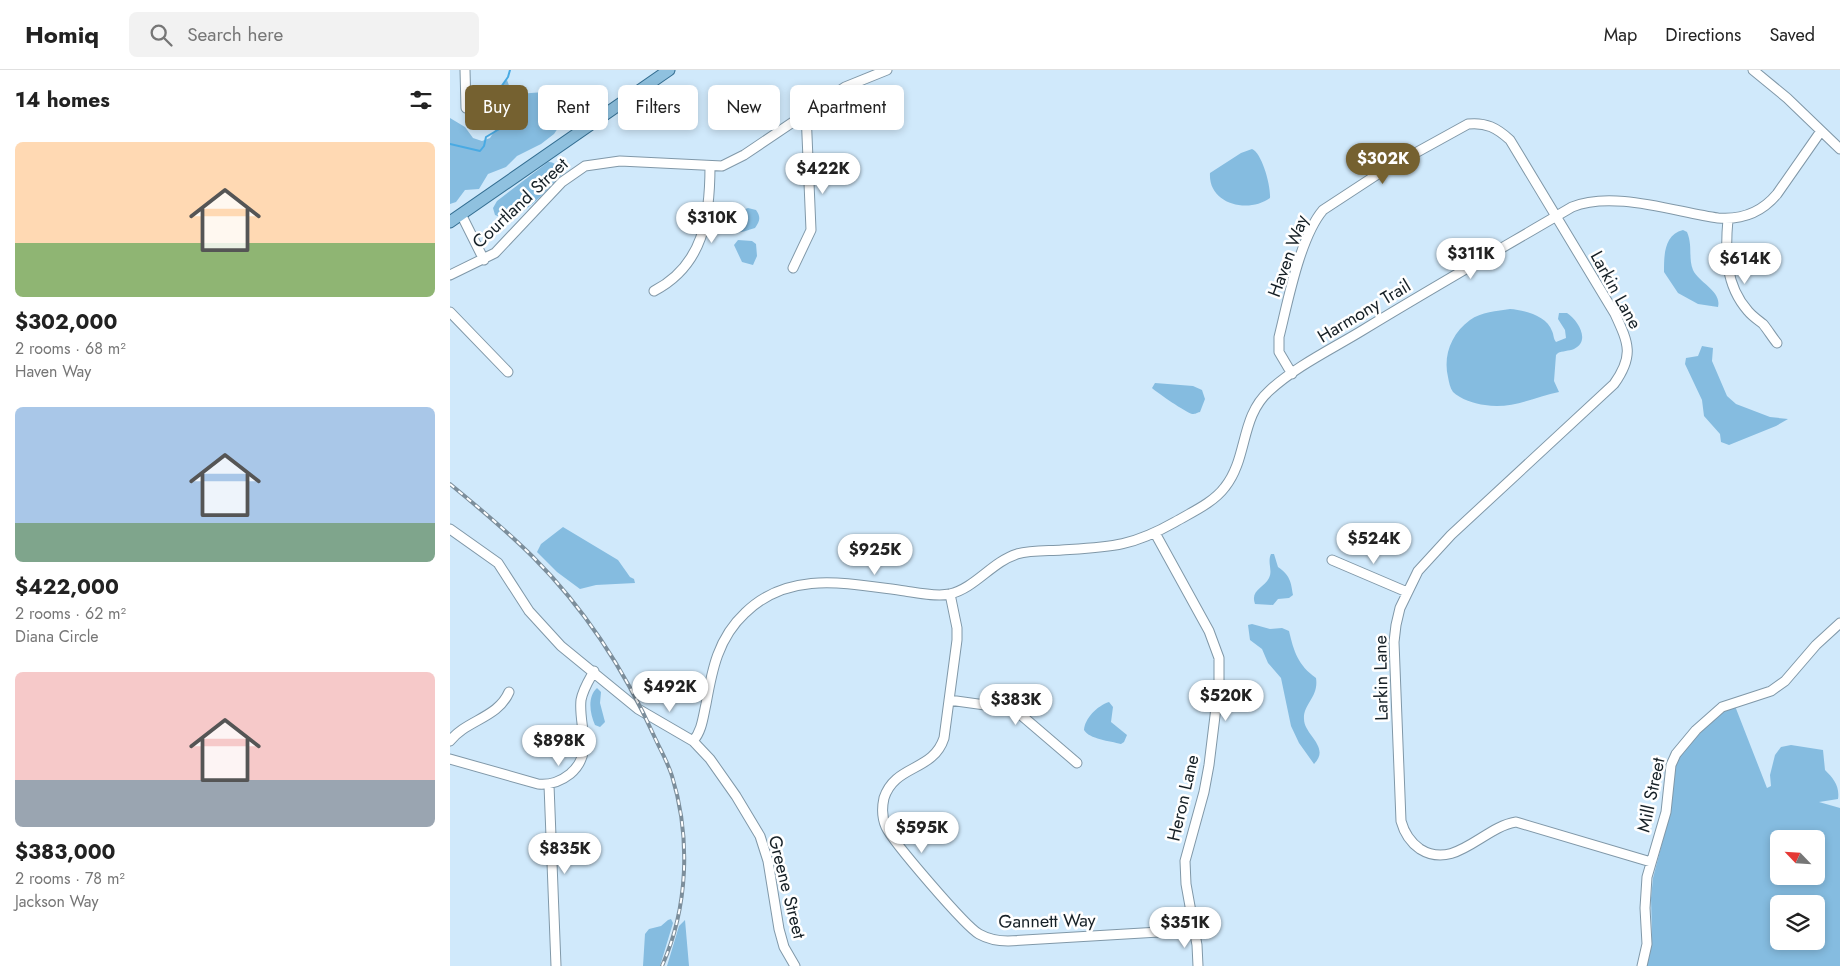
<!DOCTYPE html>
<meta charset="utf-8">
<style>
body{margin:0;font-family:Jost,sans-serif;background:#f2f2f2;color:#222;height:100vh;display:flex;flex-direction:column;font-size:19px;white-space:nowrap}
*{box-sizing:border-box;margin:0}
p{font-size:16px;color:#767676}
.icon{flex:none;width:28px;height:28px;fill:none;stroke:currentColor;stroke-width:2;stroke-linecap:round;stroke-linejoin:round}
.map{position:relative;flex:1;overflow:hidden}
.side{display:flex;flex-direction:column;background:#fff;width:450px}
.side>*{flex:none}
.guide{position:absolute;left:15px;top:15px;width:475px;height:45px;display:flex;gap:10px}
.needle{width:32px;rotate:295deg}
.controls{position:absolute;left:1320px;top:760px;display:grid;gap:10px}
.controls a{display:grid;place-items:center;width:55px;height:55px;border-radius:8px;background:#fff;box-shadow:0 2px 8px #0003;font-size:25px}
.price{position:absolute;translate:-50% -42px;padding:0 11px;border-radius:18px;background:#fff;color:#222;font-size:16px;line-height:32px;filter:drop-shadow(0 1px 2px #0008)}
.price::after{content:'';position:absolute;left:50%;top:30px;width:15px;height:11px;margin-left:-8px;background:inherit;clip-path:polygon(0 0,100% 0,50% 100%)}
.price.on{background:#756130;color:#fff}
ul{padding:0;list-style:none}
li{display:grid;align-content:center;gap:10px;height:265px;padding:0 15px}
li span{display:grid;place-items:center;height:155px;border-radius:8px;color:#555}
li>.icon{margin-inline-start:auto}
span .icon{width:90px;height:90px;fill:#fffc;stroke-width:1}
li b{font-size:21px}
h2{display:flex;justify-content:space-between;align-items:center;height:60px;padding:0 15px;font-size:21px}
.chip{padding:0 18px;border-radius:8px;background:#fff;box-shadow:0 2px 8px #0003;font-size:18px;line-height:45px}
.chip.on{background:#756130;color:#fff}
header{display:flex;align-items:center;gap:30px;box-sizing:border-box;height:70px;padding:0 25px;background:#fff;border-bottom:1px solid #e0e0e0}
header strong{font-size:24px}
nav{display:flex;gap:28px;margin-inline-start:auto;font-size:18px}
.search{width:350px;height:45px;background:#f2f2f2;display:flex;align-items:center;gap:12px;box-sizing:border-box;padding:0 18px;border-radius:8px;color:#767676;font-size:19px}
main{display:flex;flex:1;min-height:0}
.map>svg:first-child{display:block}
.green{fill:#85bce0;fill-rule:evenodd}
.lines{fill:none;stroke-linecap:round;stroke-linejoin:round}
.stream{stroke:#49aae3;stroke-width:2}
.minor-casing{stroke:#8098a8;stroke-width:11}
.major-casing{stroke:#346e91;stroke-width:13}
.minor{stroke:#fff;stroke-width:9}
.major{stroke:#8fc1df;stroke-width:11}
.rail-casing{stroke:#7c8e9b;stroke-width:4}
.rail{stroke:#fff;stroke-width:2;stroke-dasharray:5.5;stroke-linecap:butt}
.labels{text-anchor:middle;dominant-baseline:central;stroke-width:5;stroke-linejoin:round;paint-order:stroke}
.street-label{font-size:18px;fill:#162026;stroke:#fff}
</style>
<header>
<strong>Homiq</strong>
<div class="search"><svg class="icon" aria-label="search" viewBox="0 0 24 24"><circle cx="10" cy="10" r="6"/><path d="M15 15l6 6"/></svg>Search here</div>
<nav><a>Map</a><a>Directions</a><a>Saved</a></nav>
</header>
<main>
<section class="side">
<h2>14 homes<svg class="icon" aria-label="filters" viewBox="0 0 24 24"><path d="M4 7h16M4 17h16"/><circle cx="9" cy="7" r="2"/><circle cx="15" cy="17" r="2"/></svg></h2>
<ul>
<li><span style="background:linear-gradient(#ffd9b3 65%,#8fb573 0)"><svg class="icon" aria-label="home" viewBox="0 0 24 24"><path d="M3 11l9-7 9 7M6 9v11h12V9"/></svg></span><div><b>$302,000</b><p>2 rooms · 68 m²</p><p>Haven Way</p></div></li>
<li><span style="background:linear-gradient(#a9c7e8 75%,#7fa58c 0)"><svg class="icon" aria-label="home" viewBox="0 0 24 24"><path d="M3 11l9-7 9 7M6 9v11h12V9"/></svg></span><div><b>$422,000</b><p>2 rooms · 62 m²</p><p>Diana Circle</p></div></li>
<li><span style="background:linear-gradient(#f6c9c9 70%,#9aa5b1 0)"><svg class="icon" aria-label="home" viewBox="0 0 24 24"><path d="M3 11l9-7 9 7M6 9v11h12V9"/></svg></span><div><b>$383,000</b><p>2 rooms · 78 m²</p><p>Jackson Way</p></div></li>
</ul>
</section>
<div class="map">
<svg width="1390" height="896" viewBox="0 0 1390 896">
<rect width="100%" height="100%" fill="#d0e9fb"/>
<path class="green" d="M57,10L61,21L68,24L107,21L110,25L103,37L108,58L104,64L91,74L67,86L56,97L38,104L29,119L15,120L6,132L0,134V48L15,57L23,68L32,71L40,68L47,57C45,42 43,21 57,10Z
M802,79C812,83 821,116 820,128C798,144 758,134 760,103L791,83Z
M98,92C104,91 110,98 113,103L110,107C100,116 82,138 70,142C64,144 57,144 50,147L45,145L43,138L47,131Z
M298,138L306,140C311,147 310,151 305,158C295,161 284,166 274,160L271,150L273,147Z
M1233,160L1237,162C1243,176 1238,188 1243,200C1249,213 1272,221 1268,237L1248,234L1228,223L1214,202C1214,185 1214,165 1233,160Z
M288,170L302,171L306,174L307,186L303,195L292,192L284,175Z
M1060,239C1074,240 1097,246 1102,261C1104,265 1103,268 1106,272L1116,268L1115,260L1108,249L1109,243H1117C1128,250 1141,271 1124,279C1119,281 1112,281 1108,283L1106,285L1104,311L1109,322C1085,327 1060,340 1035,335C1025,334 1010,329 1003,322C1000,318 999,312 998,307C993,286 1001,264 1020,250C1031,242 1047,241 1060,239Z
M1252,276L1263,278L1262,291L1277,326L1286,334L1320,347L1338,349L1326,356L1279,375L1271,372L1270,364L1254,346L1252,330L1235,294L1236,288L1248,286Z
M705,313L743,316L752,320L755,329L750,342C746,343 746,344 742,344C737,343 706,322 702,318Z
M113,457L168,490L180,507L184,509L185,513L146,515L130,519L107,502L87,482L91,474Z
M821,484H824L828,497C840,505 841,512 843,525L839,528L828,529L823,535L805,534C800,520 814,518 819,508C823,500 817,493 821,484Z
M802,554L820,559L832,558L839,561C844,582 848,595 866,608C869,627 853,634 854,649C854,665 881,677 864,694L849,673L841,656L831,608L818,593L812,579L800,570L798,555Z
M147,618L151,622L150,633L155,652L150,657L145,655C140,644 137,627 147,618Z
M659,632L663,637L661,652L677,665L674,672L671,674C660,671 639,669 634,660C635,648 647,636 659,632Z
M1285,636L1317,718L1321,716L1320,705L1325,685L1331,677L1341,675L1373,680L1375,700C1383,708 1390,716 1388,729L1369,732L1390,738V896H1196L1202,865L1201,828L1203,808L1220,743L1223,697L1234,676L1270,643ZM1329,769H1366V806H1329ZM1329,834H1366V871H1329Z
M218,850L221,849L223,853L210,896H193L195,864L199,859L211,856Z
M235,850L239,896H217L229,856Z"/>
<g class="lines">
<path class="stream" d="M0,74L30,81L34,76L36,67L56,55V51L49,44L57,38L58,31L46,24L58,7L60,0"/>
<g class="minor-casing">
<path id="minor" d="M15,0L16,38
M1303,0L1337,28L1390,79
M11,144L34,190
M1278,149C1275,182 1275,215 1298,241C1302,246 1308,250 1313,254C1318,260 1322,267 1327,273
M343,198L361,160L356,42
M0,205L45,183L112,112L135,96L170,91L272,96L294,85L395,17L437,0
M204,221C254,195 260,146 260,96
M0,242L58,302
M842,304L829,282V267C838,231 850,167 873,140L931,102L1018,54C1036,52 1047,58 1060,70L1165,244C1179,274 1184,286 1164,314L1001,465L968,501L950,538L946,555L944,572L951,751C954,762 960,772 970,779C1005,801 1033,757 1066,752L1201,792
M0,459L48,493L79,541L111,576L188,639L243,671L260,689L286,726L310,766L318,791L329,859L334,877L345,896
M705,463L759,561L769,588V613L759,695L754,722L735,791L736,814L747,875L748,896
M882,490L957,522
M500,524L507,558V570L494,668C483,702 445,694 434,728C432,737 432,748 436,757C443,772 515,856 529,864C538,869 547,871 558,871L743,860
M499,630L564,639L627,693
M0,671C16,650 48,648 59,622
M243,671C252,661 253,647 256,634C262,600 268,568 295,543C340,499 399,514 455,521C468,523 486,527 500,524C525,518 542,492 567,484C581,480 597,481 612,480C660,477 681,477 725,452C742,442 763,433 775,417C798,388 790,347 819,321C846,296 882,279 913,260C982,218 1052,178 1122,137C1163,120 1225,142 1268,148C1292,150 1312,142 1327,124L1371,61
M0,689L88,714C101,715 110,712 120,704C145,683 128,656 131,630C133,619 139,610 144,601
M99,715L106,896
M1192,896L1197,874L1195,838L1197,807L1216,742L1221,695L1226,684L1246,660L1272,637L1321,621L1335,611L1366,575L1390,553"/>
</g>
<g class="major-casing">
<path id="major" d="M0,152L219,0"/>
</g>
<use href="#minor" class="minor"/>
<use href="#major" class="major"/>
<g class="rail-casing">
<path id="rail" d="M0,414C28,437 57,461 83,487C135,539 175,601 205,668C211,681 218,693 222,706C241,768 238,838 212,896"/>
</g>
<use href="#rail" class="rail"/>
</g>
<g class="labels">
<g class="street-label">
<text transform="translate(70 133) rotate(-43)">Courtland Street</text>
<text transform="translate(838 186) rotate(-70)">Haven Way</text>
<text transform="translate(1166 220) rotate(61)">Larkin Lane</text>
<text transform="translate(914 241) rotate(-31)">Harmony Trail</text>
<text transform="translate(931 608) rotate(-91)">Larkin Lane</text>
<text transform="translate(1201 725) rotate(-78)">Mill Street</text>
<text transform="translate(733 728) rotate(-77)">Heron Lane</text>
<text transform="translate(337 817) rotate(76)">Greene Street</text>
<text transform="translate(597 851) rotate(-1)">Gannett Way</text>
</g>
</g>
</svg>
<div class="controls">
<a><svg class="needle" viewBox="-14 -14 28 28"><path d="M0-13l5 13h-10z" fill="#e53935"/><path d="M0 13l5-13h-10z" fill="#767676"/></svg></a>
<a><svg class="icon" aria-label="layers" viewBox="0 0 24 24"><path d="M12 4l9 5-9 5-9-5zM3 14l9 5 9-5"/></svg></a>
</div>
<b class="price on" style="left:933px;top:115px">$302K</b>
<b class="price" style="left:373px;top:125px">$422K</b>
<b class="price" style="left:262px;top:174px">$310K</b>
<b class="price" style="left:1021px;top:210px">$311K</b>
<b class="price" style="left:1295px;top:215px">$614K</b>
<b class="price" style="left:924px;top:495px">$524K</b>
<b class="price" style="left:425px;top:506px">$925K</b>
<b class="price" style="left:220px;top:643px">$492K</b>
<b class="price" style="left:776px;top:652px">$520K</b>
<b class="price" style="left:566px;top:656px">$383K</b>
<b class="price" style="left:109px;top:697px">$898K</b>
<b class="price" style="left:472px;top:784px">$595K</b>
<b class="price" style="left:115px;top:805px">$835K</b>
<b class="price" style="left:735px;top:879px">$351K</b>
<div class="guide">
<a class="chip on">Buy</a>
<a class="chip">Rent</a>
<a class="chip">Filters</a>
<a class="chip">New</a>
<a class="chip">Apartment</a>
</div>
</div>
</main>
